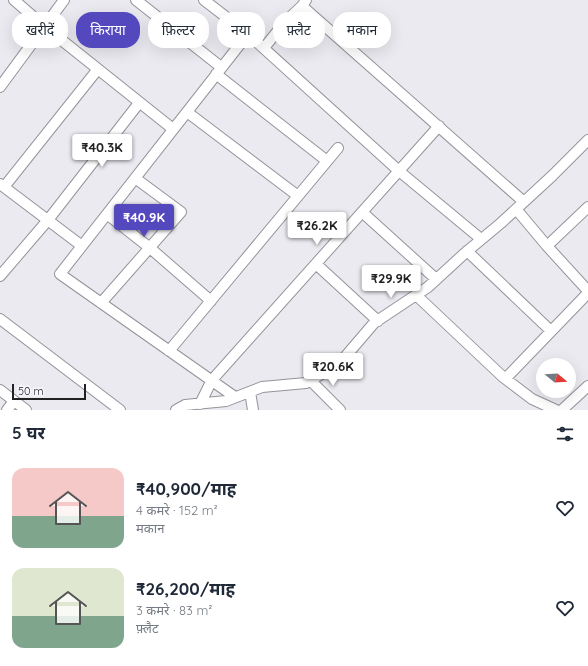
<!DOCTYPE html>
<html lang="hi">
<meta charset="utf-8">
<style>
body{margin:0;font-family:Quicksand,"Noto Sans Devanagari",sans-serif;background:#f6f6f7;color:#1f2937;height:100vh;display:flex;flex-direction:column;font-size:15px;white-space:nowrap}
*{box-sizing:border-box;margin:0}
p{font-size:13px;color:#747a83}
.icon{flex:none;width:22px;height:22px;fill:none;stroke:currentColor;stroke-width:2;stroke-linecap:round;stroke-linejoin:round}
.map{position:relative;height:410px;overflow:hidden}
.side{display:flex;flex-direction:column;background:#fff;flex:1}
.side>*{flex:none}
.banner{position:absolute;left:12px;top:12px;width:564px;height:36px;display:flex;gap:8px}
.needle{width:26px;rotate:108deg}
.controls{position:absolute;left:536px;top:358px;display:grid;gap:8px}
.controls a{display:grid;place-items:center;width:40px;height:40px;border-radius:50%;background:#fff;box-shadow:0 4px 16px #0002;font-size:20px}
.scale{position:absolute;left:12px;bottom:10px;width:74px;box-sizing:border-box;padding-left:4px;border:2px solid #212123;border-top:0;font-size:11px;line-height:14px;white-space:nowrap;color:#212123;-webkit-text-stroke:3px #f8f7fe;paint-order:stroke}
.price{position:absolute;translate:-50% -34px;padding:0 9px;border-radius:4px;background:#fff;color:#222;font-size:13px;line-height:26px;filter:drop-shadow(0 1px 2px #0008)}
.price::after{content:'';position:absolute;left:50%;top:24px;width:12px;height:9px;margin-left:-6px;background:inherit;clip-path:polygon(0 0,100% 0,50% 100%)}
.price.selected{background:#5448bf;color:#fff}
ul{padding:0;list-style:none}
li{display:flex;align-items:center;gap:12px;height:100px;padding:0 12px}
li span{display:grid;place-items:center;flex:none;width:112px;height:80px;border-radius:12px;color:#555}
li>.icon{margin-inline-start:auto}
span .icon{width:48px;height:48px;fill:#fffc;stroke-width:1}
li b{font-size:17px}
h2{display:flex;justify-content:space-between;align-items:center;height:48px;padding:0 12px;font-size:17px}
.tag{padding:0 14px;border-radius:16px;background:#fff;box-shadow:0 4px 16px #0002;font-size:14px;line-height:36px}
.tag.selected{background:#5448bf;color:#fff}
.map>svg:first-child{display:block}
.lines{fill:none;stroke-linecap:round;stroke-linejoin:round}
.street-casing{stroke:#949399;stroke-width:12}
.street{stroke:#fff;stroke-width:10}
</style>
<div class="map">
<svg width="588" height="410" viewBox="0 0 588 410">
<rect width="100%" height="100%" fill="#ebeaf1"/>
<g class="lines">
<g class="street-casing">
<path id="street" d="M14,0L44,26L173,129
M136,0L221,67
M204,0L248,34L399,171L481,239
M302,6L524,202
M264,48L284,23L302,6L306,0
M216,74L327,161
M0,87L64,0
M187,112L298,196
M0,184L82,246
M4,187L98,69
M516,209L547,246L588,291
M362,212L436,279
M107,214L150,248L211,301
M547,246L588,207
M467,251L551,331
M316,264L378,321
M0,276L48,220L139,103
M416,295L503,377L532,399L556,410
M101,303L181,212L135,178
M0,319L120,410
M169,351L338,148
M506,378L588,293
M310,380L340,410
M0,390L26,410
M250,392L253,410
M235,397L60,274L248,34
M200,404L212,380L439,126
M7,410L14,401
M176,410L185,405L226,401L262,387L306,383L339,364L374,323L428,287L465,253L501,223L552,176L588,140
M562,410L588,386"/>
</g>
<use href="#street" class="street"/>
</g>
</svg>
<div class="controls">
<a><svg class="needle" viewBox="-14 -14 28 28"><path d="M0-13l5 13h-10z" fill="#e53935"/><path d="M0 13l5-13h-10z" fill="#747a83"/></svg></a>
</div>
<div class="scale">50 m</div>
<b class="price" style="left:102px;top:168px">₹40.3K</b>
<b class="price selected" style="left:144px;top:238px">₹40.9K</b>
<b class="price" style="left:317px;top:246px">₹26.2K</b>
<b class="price" style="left:391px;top:299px">₹29.9K</b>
<b class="price" style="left:333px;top:387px">₹20.6K</b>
<div class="banner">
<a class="tag">खरीदें</a>
<a class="tag selected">किराया</a>
<a class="tag">फ़िल्टर</a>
<a class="tag">नया</a>
<a class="tag">फ़्लैट</a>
<a class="tag">मकान</a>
</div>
</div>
<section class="side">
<h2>5 घर<svg class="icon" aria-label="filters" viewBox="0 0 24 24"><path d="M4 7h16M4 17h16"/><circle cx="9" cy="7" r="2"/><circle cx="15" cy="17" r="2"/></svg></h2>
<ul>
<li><span style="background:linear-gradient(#f6c9c9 60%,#7fa58c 0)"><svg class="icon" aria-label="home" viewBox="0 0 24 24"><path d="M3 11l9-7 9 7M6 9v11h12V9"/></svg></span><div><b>₹40,900/माह</b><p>4 कमरे · 152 m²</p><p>मकान</p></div><svg class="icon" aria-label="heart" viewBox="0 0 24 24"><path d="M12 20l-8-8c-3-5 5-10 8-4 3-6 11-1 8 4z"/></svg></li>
<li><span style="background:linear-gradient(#dfe7d0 60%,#7fa58c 0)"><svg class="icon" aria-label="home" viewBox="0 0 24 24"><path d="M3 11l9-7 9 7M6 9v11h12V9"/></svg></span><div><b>₹26,200/माह</b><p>3 कमरे · 83 m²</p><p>फ़्लैट</p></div><svg class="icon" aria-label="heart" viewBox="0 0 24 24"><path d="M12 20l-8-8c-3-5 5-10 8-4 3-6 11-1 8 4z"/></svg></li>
</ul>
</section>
